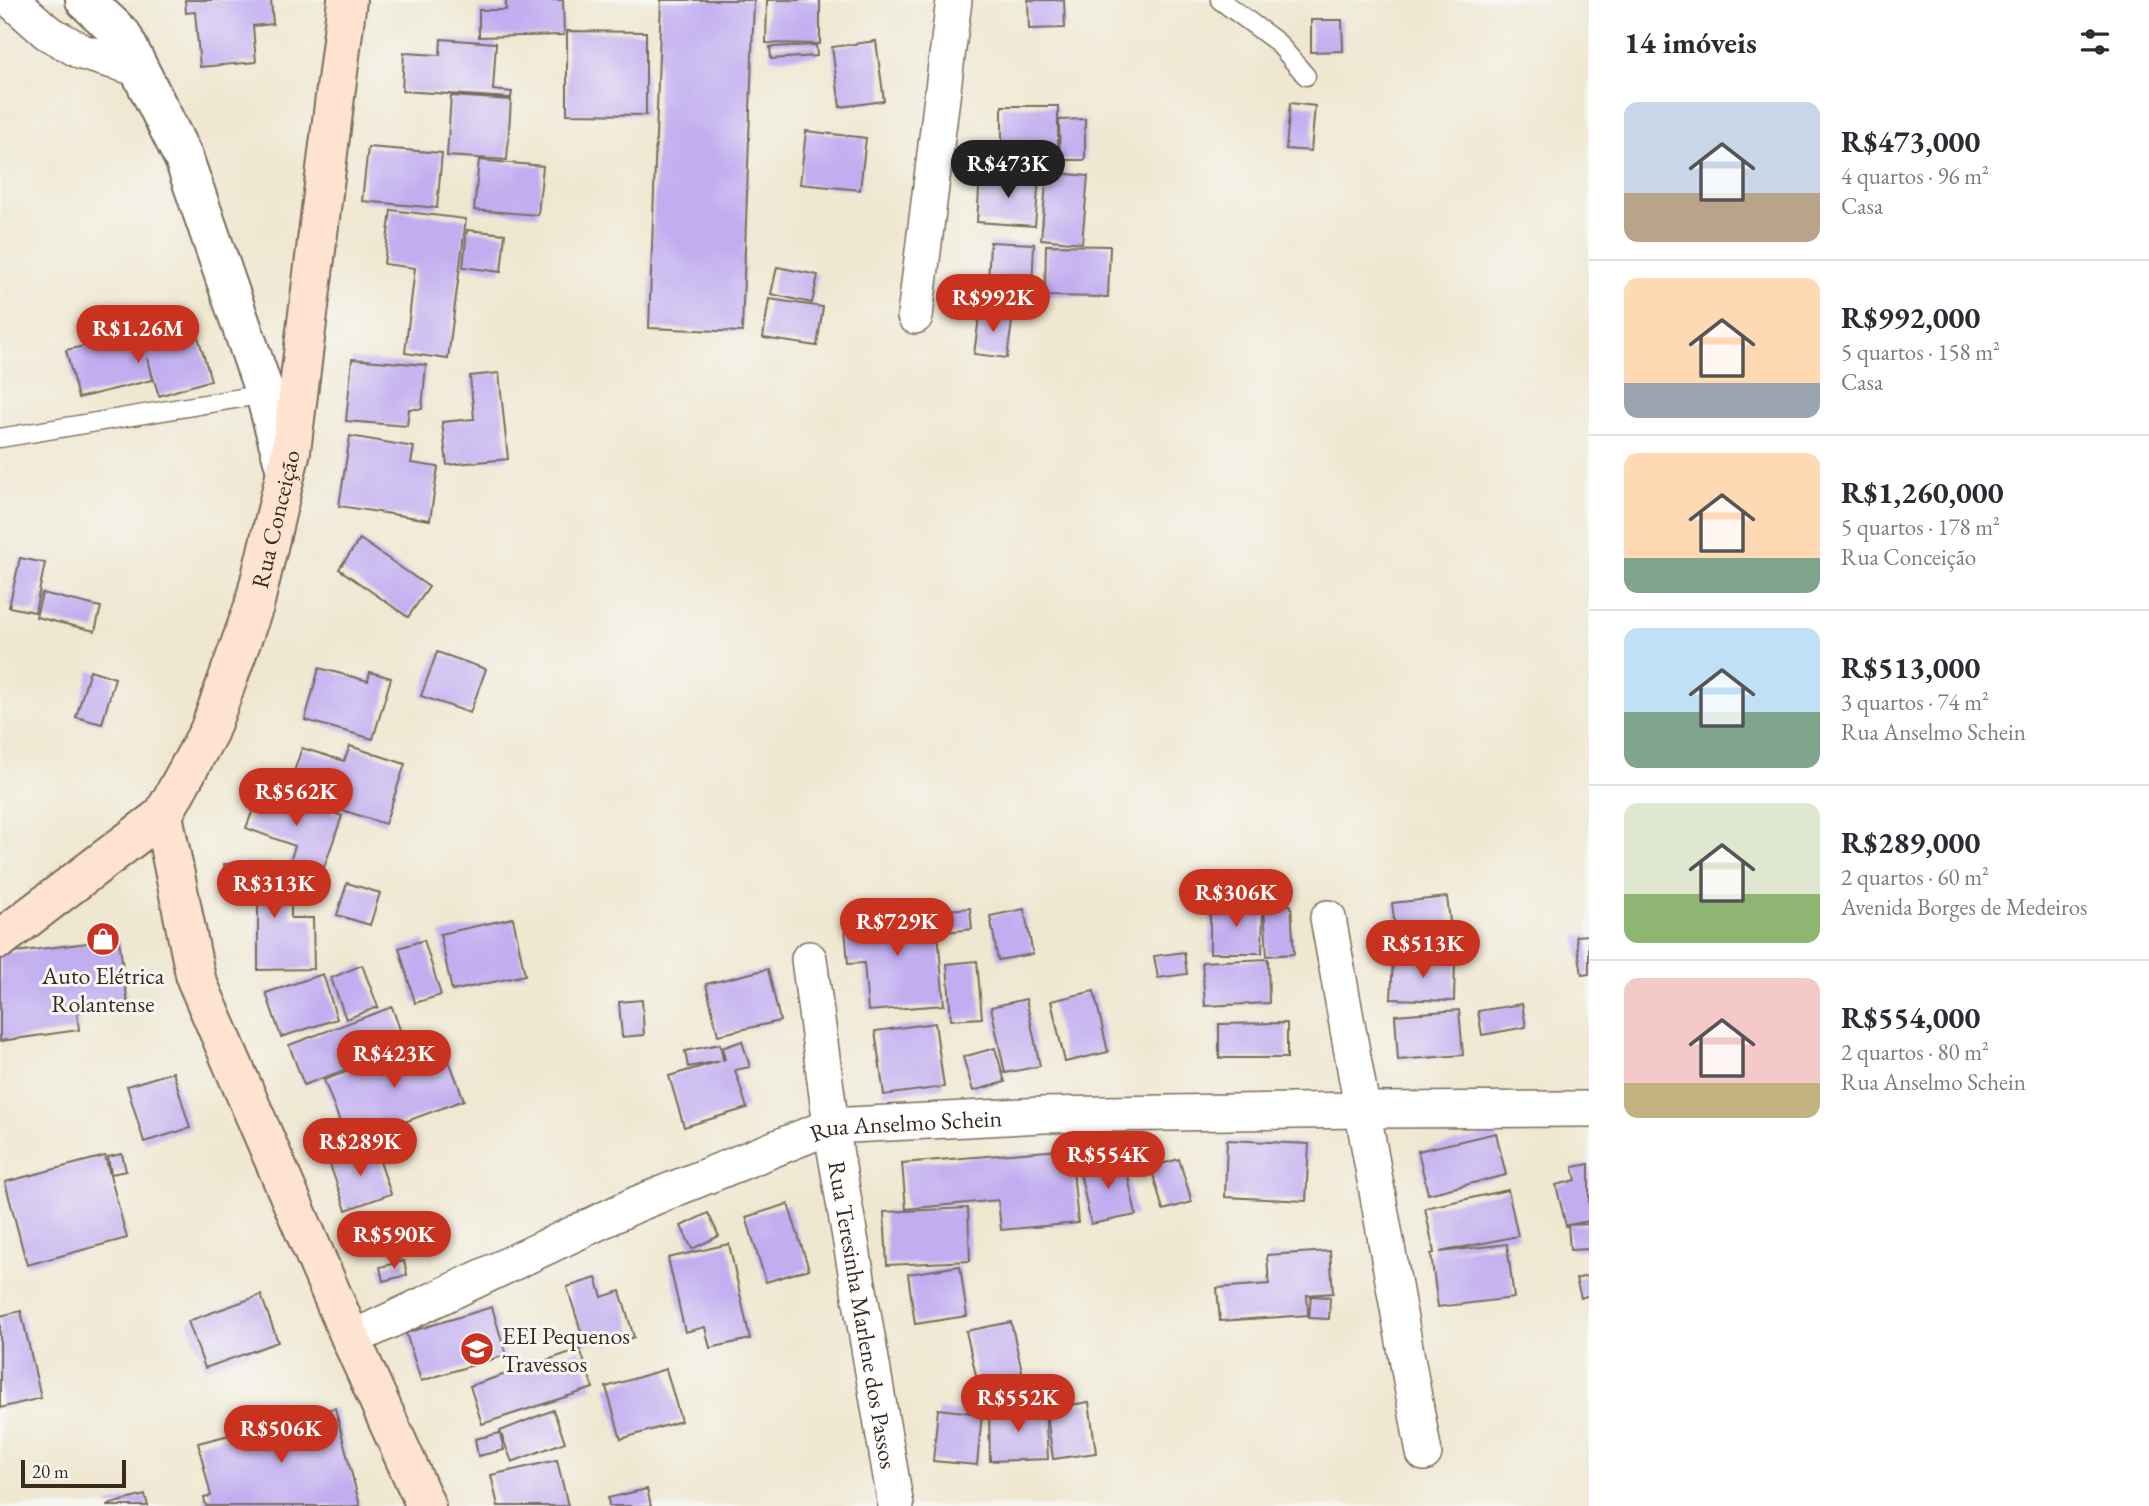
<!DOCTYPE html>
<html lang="pt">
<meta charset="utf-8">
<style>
body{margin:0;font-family:"EB Garamond",serif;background:#f7f7f7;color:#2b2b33;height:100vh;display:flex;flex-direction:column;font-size:26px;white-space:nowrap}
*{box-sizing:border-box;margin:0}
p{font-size:23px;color:#7c7c81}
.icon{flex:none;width:38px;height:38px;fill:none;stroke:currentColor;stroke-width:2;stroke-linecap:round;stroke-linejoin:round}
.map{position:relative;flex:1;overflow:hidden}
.sheet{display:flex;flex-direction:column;background:#fff;width:560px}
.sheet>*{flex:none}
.scale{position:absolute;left:21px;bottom:18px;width:105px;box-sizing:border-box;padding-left:7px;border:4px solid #3b2a1e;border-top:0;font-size:19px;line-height:24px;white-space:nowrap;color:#3b2a1e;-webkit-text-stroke:5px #f6f6f2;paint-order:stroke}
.price{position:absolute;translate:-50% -60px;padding:0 16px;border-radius:24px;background:#c8321e;color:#fff;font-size:23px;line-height:46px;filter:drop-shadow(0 2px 4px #0008)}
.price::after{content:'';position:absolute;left:50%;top:42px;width:21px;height:16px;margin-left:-10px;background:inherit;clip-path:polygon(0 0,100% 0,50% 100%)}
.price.on{background:#222;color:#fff}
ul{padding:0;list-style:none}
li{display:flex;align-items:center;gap:21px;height:175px;padding:0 35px}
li+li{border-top:2px solid #e1e1e2}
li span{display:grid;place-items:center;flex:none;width:196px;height:140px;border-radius:14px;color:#555}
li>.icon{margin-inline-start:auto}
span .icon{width:84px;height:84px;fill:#fffc;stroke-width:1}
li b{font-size:30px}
h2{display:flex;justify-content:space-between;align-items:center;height:84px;padding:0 35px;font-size:30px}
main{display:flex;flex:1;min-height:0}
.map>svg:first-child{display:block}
.building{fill:#c1adf0}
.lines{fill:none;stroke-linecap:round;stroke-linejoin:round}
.service-casing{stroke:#7a6c5c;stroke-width:21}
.minor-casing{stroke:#7a6c5c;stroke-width:38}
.tertiary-casing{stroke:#7a6c5c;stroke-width:42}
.secondary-casing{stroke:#7a6c5c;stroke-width:42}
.service{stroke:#fff;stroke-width:18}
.minor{stroke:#fff;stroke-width:35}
.tertiary{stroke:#fff;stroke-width:38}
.secondary{stroke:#fee3d1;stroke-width:38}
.labels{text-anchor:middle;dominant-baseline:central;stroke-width:6;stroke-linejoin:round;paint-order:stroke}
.street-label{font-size:24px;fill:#3b2a1e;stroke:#f6f6f2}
.poi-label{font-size:24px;fill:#3b2a1e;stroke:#f6f6f2}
</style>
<main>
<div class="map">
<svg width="1589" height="1506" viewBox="0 0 1589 1506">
<rect width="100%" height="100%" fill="#f6f6f2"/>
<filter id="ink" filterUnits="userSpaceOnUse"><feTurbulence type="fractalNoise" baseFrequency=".0143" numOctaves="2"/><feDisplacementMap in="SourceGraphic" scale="14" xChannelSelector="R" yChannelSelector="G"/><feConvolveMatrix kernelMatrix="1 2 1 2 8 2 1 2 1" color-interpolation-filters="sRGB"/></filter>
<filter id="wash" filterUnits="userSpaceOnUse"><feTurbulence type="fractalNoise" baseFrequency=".00686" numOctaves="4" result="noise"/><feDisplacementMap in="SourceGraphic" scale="28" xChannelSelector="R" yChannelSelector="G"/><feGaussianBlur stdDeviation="1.57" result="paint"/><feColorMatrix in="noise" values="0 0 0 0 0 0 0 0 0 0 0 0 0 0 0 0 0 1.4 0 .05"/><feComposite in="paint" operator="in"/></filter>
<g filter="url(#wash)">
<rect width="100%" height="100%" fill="#efe7d0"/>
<g id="blocks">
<path class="building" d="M185,0H271L273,24L253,26L256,62L200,67L195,12L186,13Z
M506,0H563L564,35L479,37V10H506Z
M661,0H754L742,332L649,328Z
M767,0H820V44L766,43Z
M1028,0H1064L1065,28L1029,29Z
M1311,20H1342L1343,51L1311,52Z
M567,31L646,32V115L567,114Z
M441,39L496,43L493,90L512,92L511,98L402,91L404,53L440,55Z
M876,41L884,101L840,107L832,47Z
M816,45L817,56L771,59L770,47Z
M451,96L511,100L507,160L447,156Z
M1290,103L1315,106L1311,151L1286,149Z
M1002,106H1058V154H1002Z
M1085,119V160H1060L1059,120Z
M806,131L866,138L860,190L800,184Z
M368,147L442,153L437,208L362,201Z
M479,160L543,166L538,215L474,210Z
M1047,172L1088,176L1082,243L1041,239Z
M980,174L1039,179L1035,226L977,222Z
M391,210L466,219L448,359L405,353L415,268L384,264Z
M467,230L505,234L501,272L463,267Z
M990,242L1034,244L1032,288L988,286Z
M1046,245L1110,246L1108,297L1045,296Z
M777,267L818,275L812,303L771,294Z
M769,299L823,307L817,346L763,338Z
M980,310L1013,315L1007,358L974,354Z
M141,333L145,350L197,333L211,380L159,396L147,358L152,380L78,398L66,350Z
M352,359L426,365L422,409H409L407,426L346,421Z
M499,373L508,459L447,465L442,422L474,419L470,376Z
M350,436L414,447L411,463L438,467L430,520L339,506Z
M360,539L429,587L408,617L339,569Z
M20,558L45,563L35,612L9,607Z
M42,593L101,607L95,631L36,617Z
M437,652L486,669L470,713L421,696Z
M319,668L368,681L370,672L391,678L373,739L305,720Z
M90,670L115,678L102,724L76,717Z
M350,746L405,764L385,824L287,792L302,748L344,761Z
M262,787L342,816L321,876L289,864L295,846L246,828Z
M271,863L272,891H291V918H313L314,969L258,970V892H225L224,864Z
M347,883L380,893L370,925L337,915Z
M1447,897L1453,946L1398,952L1392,903Z
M1291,905L1294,954L1267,956L1264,906Z
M1210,906H1263L1262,953H1210Z
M936,908L944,1005L868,1011L864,963L848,964L844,916Z
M970,908L972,929L939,933L937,911Z
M1024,909L1033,954L998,960L990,916Z
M513,918L525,975L452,991L440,934Z
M1589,935V974L1582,975L1576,936Z
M119,939L128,1005L77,1012L79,1030L0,1041V954Z
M424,940L441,995L415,1003L399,948Z
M1184,952L1187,974L1158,978L1154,956Z
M1393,958L1455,960L1454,1001L1391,999Z
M1268,959L1269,1003L1205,1006L1202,962Z
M977,961L982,1018L951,1020L947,964Z
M362,965L378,1007L346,1019L331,978Z
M768,969L780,1021L718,1035L706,984Z
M323,974L337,1019L281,1037L266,993Z
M1094,991L1108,1052L1065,1062L1051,1001Z
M1026,999L1040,1066L1005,1073L991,1007Z
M642,1000L644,1035L622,1037L619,1002Z
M1522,1004L1526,1027L1482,1035L1478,1011Z
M392,1007L406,1047L304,1085L289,1045Z
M1459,1010L1463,1055L1398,1060L1395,1015Z
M935,1023L944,1087L884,1095L875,1031Z
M1287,1023V1058H1219V1024Z
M440,1037L464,1100L348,1143L324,1080Z
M742,1041L750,1067L735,1070L747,1108L684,1127L669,1076L720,1061L688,1067L685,1051L720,1044L723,1060L725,1059L722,1048Z
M995,1048L1005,1082L973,1091L963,1057Z
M173,1072L190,1128L144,1142L127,1086Z
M1496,1133L1506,1175L1428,1194L1418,1151Z
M1227,1140L1309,1144L1306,1201L1225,1197Z
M375,1147L391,1194L346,1210L329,1162Z
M1071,1149L1078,1223L1001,1230L998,1200L906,1209L902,1163Z
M122,1154L126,1171L111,1174L108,1157Z
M105,1156L127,1238L27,1265L5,1182Z
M1124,1158L1136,1215L1091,1224L1079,1168Z
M1179,1159L1192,1202L1163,1210L1151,1167Z
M1589,1164V1221L1568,1225L1589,1224V1249L1570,1250L1568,1225L1566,1226L1556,1185L1576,1180L1573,1167Z
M1508,1190L1518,1236L1440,1252L1507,1244L1514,1298L1438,1307L1431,1254L1434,1253L1425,1208Z
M788,1204L809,1269L766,1282L746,1217Z
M968,1208L970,1261L887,1265L884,1212Z
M708,1213L719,1236L692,1249L681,1226Z
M729,1244L750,1339L710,1348L705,1327L685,1332L668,1258Z
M1330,1251L1333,1293L1307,1295L1308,1315L1220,1321L1217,1288L1269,1284L1267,1255Z
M404,1261L407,1275L383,1281L380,1267Z
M960,1266L967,1316L915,1324L908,1274Z
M1589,1275V1295L1581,1298L1576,1279Z
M596,1278L602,1297L620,1291L634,1337L607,1345L605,1338L585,1344L567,1287Z
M261,1295L278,1342L205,1368L188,1321Z
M1311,1296L1330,1297L1329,1319L1309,1318Z
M492,1307L506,1355L421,1381L406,1333Z
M21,1311L41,1398L0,1408V1316Z
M1011,1322L1024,1380L979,1389L966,1331Z
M580,1349L593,1388L482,1424L470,1386Z
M666,1369L681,1421L621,1439L606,1387Z
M1089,1402L1096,1453L1053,1459L1046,1409Z
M1045,1406L1048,1459L990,1461L989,1408Z
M335,1408L360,1506H206L204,1498L211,1496L198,1443Z
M938,1409L982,1414L977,1465L933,1461Z
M553,1410L565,1442L512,1462L500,1431Z
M500,1433L504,1450L478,1456L475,1439Z
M557,1460L568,1506H498L491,1475Z
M647,1489L651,1506H609L608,1498Z
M145,1495L148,1506H107V1505Z"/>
</g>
</g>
<g filter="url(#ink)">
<use href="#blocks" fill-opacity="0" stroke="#7a6c5c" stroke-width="2"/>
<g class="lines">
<g class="service-casing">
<path id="service" d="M1220,0L1277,42L1306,76
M0,438L265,394"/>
</g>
<g class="minor-casing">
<g id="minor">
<path d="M11,0L47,32L82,52L140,69"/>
<path d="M915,316L954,0"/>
<path d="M1328,918L1424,1453"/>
<path id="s1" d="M809,959L831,1126L896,1506"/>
<path id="s2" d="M351,1339L637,1204L831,1126L1043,1115L1363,1110L1589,1109"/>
</g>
</g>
<g class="tertiary-casing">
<path id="tertiary" d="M85,0L122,35L184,159L265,394L286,471"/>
</g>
<g class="secondary-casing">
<g id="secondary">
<path d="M163,815L196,979L351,1339L426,1506"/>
<path id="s3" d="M0,939L163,815L209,731L254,606L291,451L347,0"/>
</g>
</g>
<use href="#service" class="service"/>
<use href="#minor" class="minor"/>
<use href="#tertiary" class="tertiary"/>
<use href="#secondary" class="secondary"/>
</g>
</g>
<defs>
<g id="shop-disc" transform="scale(1.75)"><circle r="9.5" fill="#c8321e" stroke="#f6f6f2"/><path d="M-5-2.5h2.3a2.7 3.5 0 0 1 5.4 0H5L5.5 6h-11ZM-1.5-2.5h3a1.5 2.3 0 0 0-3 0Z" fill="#fff"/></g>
<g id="school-disc" transform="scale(1.75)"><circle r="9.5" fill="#c8321e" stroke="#f6f6f2"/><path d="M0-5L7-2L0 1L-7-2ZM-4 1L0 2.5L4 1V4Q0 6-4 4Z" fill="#fff"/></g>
</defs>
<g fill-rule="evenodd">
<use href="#shop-disc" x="103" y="939"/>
<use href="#school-disc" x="477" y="1349"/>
</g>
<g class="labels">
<g class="street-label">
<text stroke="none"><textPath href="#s3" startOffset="523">Rua Conceição</textPath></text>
<text stroke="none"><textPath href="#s2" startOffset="600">Rua Anselmo Schein</textPath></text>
<text stroke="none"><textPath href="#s1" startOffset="360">Rua Teresinha Marlene dos Passos</textPath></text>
</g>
<g class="poi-label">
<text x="103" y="975">Auto Elétrica<tspan x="103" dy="28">Rolantense</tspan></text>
<text x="502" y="1335" text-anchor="start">EEI Pequenos<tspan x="502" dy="28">Travessos</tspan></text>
</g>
</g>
</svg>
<div class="scale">20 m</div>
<b class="price on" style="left:1008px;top:200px">R$473K</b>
<b class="price" style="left:993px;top:334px">R$992K</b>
<b class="price" style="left:138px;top:365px">R$1.26M</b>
<b class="price" style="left:296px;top:828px">R$562K</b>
<b class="price" style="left:274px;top:920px">R$313K</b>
<b class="price" style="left:1236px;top:929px">R$306K</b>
<b class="price" style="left:897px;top:958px">R$729K</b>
<b class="price" style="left:1423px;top:980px">R$513K</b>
<b class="price" style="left:394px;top:1090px">R$423K</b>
<b class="price" style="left:360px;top:1178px">R$289K</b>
<b class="price" style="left:1108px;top:1191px">R$554K</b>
<b class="price" style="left:394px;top:1271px">R$590K</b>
<b class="price" style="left:1018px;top:1434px">R$552K</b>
<b class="price" style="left:281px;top:1465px">R$506K</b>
</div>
<section class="sheet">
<h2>14 imóveis<svg class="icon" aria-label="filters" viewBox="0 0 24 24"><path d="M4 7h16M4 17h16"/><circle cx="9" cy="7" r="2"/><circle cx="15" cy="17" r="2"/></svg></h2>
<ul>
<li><span style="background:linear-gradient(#c9d6e8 65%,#b9a48a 0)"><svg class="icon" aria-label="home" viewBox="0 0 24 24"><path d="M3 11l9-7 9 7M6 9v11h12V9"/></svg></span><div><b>R$473,000</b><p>4 quartos · 96 m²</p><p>Casa</p></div></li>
<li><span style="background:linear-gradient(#ffd9b3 75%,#9aa5b1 0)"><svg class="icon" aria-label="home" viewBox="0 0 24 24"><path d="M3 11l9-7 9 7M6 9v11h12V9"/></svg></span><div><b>R$992,000</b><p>5 quartos · 158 m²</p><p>Casa</p></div></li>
<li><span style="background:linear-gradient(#ffd9b3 75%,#7fa58c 0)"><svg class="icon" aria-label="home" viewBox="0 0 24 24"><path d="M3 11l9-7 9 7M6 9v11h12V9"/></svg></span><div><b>R$1,260,000</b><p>5 quartos · 178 m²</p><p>Rua Conceição</p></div></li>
<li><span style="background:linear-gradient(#bfe0f5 60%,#7fa58c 0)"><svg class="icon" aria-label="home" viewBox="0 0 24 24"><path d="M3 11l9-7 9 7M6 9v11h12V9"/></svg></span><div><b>R$513,000</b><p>3 quartos · 74 m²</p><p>Rua Anselmo Schein</p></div></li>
<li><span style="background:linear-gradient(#dfe7d0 65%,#8fb573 0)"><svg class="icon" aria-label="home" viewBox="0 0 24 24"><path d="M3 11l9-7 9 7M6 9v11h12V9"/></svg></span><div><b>R$289,000</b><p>2 quartos · 60 m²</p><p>Avenida Borges de Medeiros</p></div></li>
<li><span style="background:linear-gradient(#f6c9c9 75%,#c2b280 0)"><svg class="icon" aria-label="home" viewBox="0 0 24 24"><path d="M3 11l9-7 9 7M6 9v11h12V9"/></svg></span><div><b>R$554,000</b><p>2 quartos · 80 m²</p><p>Rua Anselmo Schein</p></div></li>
</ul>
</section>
</main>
